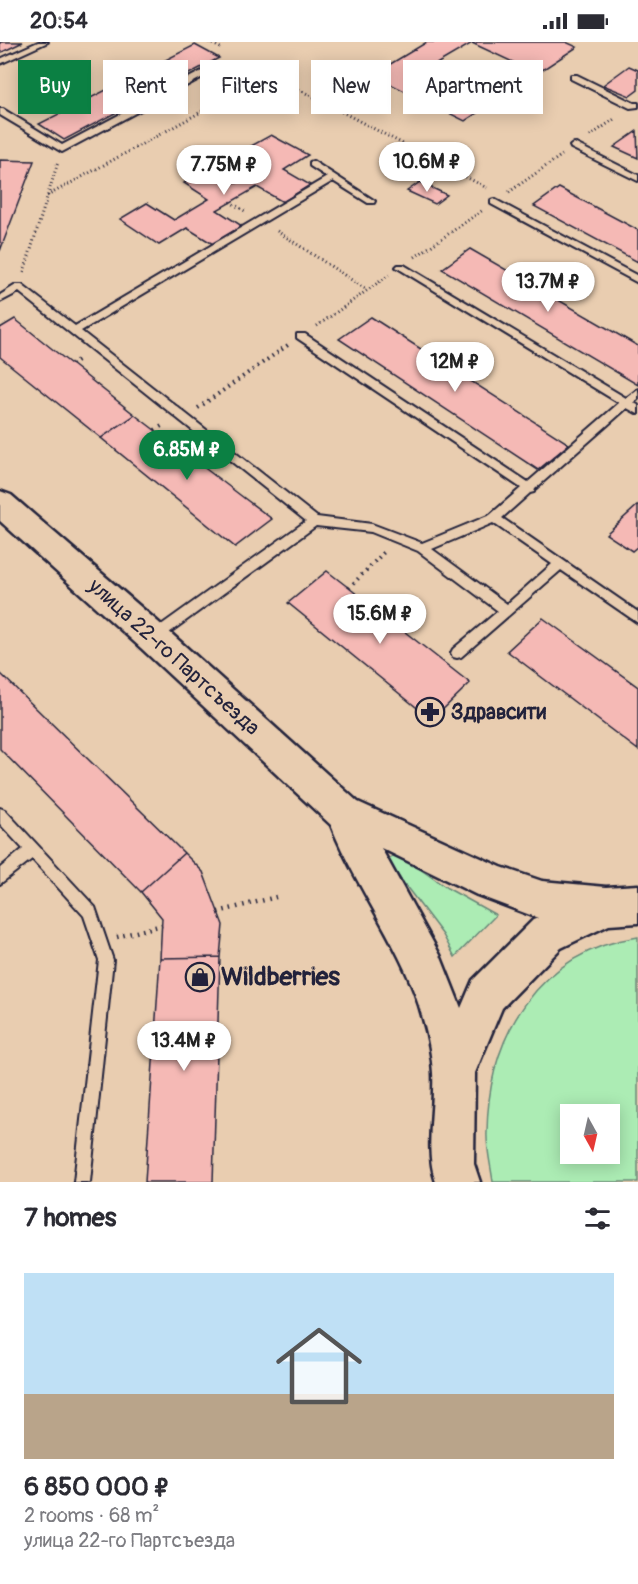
<!DOCTYPE html>
<meta charset="utf-8">
<style>
body{margin:0;font-family:Pangolin,sans-serif;background:#f7f7f7;color:#2b2b33;height:100vh;display:flex;flex-direction:column;font-size:22px;white-space:nowrap}
*{box-sizing:border-box;margin:0}
p{font-size:20px;color:#7c7c81}
.icon{flex:none;width:33px;height:33px;fill:none;stroke:currentColor;stroke-width:2;stroke-linecap:round;stroke-linejoin:round}
.map{position:relative;height:1140px;overflow:hidden}
.panel{display:flex;flex-direction:column;background:#fff;flex:1}
.panel>*{flex:none}
.banner{position:absolute;left:18px;top:18px;width:603px;height:54px;display:flex;gap:12px}
.needle{width:39px;rotate:172deg}
.buttons{position:absolute;left:560px;top:1062px;display:grid;gap:12px}
.buttons a{display:grid;place-items:center;width:60px;height:60px;border-radius:0px;background:#fff;box-shadow:0 3px 15px #0003;font-size:30px}
.price{position:absolute;translate:-50% -51px;padding:0 14px;border-radius:21px;background:#fff;color:#222;font-size:20px;line-height:39px;filter:drop-shadow(0 2px 3px #0008)}
.price::after{content:'';position:absolute;left:50%;top:36px;width:18px;height:14px;margin-left:-9px;background:inherit;clip-path:polygon(0 0,100% 0,50% 100%)}
.price.selected{background:#0b8043;color:#fff}
ul{padding:0;list-style:none}
li{display:grid;align-content:center;gap:12px;height:318px;padding:0 24px}
li span{display:grid;place-items:center;height:186px;border-radius:0px;color:#555}
li>.icon{margin-inline-start:auto}
span .icon{width:108px;height:108px;fill:#fffc;stroke-width:1}
li b{font-size:26px}
h2{display:flex;justify-content:space-between;align-items:center;height:72px;padding:0 24px;font-size:26px}
.pill{padding:0 21px;border-radius:0px;background:#fff;box-shadow:0 3px 15px #0003;font-size:21px;line-height:54px}
.pill.selected{background:#0b8043;color:#fff}
.status{display:flex;justify-content:space-between;align-items:center;height:42px;padding:0 30px;background:#fff;direction:ltr}
.status svg{height:16px;fill:currentColor}
.map>svg:first-child{display:block}
.green{fill:#acecb4;stroke:#678778;stroke-width:1.5;fill-rule:evenodd}
.building{fill:#f5b9b5;stroke:#22223b;stroke-width:1.5;fill-rule:evenodd}
.lines{fill:none;stroke-linecap:round;stroke-linejoin:round}
.lane-casing{stroke:#22223b;stroke-width:4}
.secondary-casing{stroke:#22223b;stroke-width:5}
.path-far2{stroke:#22223b;stroke-width:3;stroke-dasharray:1 3;stroke-linecap:butt}
.path-far1{stroke:#22223b;stroke-width:4;stroke-dasharray:1.5 4.5;stroke-linecap:butt}
.path{stroke:#22223b;stroke-width:4.5;stroke-dasharray:1.5 5;stroke-linecap:butt}
.lane{fill:#e9cdb0;fill-rule:evenodd}
.secondary{fill:#e9cdb0;fill-rule:evenodd}
.labels{text-anchor:middle;dominant-baseline:central;stroke-width:4.5;stroke-linejoin:round;paint-order:stroke}
.street-label{font-size:21px;fill:#22223b;stroke:#e9cdb0}
.poi-label{font-size:21px;font-weight:bold;fill:#22223b;stroke:#e9cdb0;text-anchor:start}
.near-poi-label{font-size:26px;font-weight:bold;fill:#22223b;stroke:#e9cdb0;text-anchor:start}
</style>
<div class="status"><b>20:54</b><svg viewBox="0 0 49 12"><path d="M0 12V9h3v3zM5 12V6h3v6zM10 12V3h3v9zM15 12V0h3v12zM26 1h20v11H26zM47 4h2v5h-2z"/></svg></div>
<div class="map">
<svg width="638" height="1140" viewBox="0 0 638 1140">
<rect width="100%" height="100%" fill="#e9cdb0"/>
<filter id="ink" filterUnits="userSpaceOnUse"><feTurbulence type="fractalNoise" baseFrequency=".0167" numOctaves="2"/><feDisplacementMap in="SourceGraphic" scale="12" xChannelSelector="R" yChannelSelector="G"/><feConvolveMatrix kernelMatrix="1 2 1 2 8 2 1 2 1" color-interpolation-filters="sRGB"/></filter>
<g filter="url(#ink)">
<path class="green" d="M396,810L447,846L496,873L455,915L443,893L387,819Z
M638,895V1140H493C491,1124 486,1106 487,1090C488,994 538,910 638,895ZM609,1072V1112H570V1072Z"/>
<path class="building" d="M0,0H23L0,11Z
M427,0H566L577,5L465,79L372,33ZM472,1L515,21L464,53L421,31Z
M195,3L219,16L64,98L39,82Z
M629,24L638,28V48L630,54L603,43Z
M262,46L275,53L256,64L243,56Z
M637,89L638,116L614,105Z
M271,93L308,113L284,128L310,143L283,160L257,145L217,168L242,184L213,202L187,186L159,203L120,177L147,161L174,178L209,157L184,141L211,125L237,141L270,121L246,107Z
M0,118L34,119L0,209Z
M420,140L447,153L435,162L407,149Z
M559,146L638,188V220L534,164Z
M470,207L638,304V343L442,227Z
M371,275L569,402L538,428L339,297Z
M15,277L71,322L135,373L101,396L0,315V286Z
M135,373L244,456L272,477L235,505L101,396Z
M638,463V504L632,509L606,492Z
M327,529L349,546L470,641L432,678L288,561Z
M543,576L638,645V708L507,609Z
M0,631L184,811L141,850L0,707Z
M184,811L203,830L223,883L220,915L160,916L162,876L141,850Z
M220,915L213,1140H145L160,916Z"/>
<g class="lines">
<g class="lane-casing">
<path id="lane" d="M38,0H48L0,22V17Z
M215,22H221L255,43L248,45L218,27L62,110L0,73V67H3L62,103Z
M571,33H577L634,61H638V65L630,66L571,37Z
M574,101L638,133V139L571,106L570,104Z
M313,119L375,159L374,161H368L333,139L81,289L317,475L372,482L422,501L490,473L521,446L297,296V292H305L528,440L619,361L396,225L398,223H404L626,356L638,347V357L634,361L638,363V372L627,366L535,447L534,450L530,451L502,476L638,570V581L561,528L461,615L457,616L453,615L451,611L453,607L498,569L418,509L371,490L316,484L158,599H150L148,595L150,591L306,479L19,250L0,260V253L16,243H22L75,284L327,135L310,124V120ZM493,481L552,522L507,562L432,507Z
M494,157L638,234V241L491,162V158Z
M0,766L5,768L95,865L113,918L90,1140H74L99,918L84,874L32,817L0,842V826L23,807L0,782Z"/>
</g>
<g class="secondary-casing">
<path id="secondary" d="M0,449L11,453L165,586L358,760L501,825L542,839L606,845L638,843V881L609,883L561,906L502,966L475,1031L474,1122L480,1140H436C424,1105 435,1068 433,1031C432,1014 428,994 423,977C405,908 357,849 331,783L141,606L0,479ZM381,806L477,853L538,876L533,878L473,938L461,966L440,913Z"/>
</g>
<path class="path-far2" d="M209,0L222,7
M260,27L487,146
M590,94L616,76
M509,150L562,113
M47,154L232,53
M230,160L245,169
M277,189L367,248
M415,215L483,168
M24,230L58,120
M317,284L389,233"/>
<path class="path-far1" d="M71,322L81,316
M198,366L288,303
M155,388L165,382
M349,546L384,510"/>
<path class="path" d="M218,870L276,855
M117,895L162,883"/>
<use href="#lane" class="lane"/>
<use href="#secondary" class="secondary"/>
</g>
</g>
<defs>
<g id="pharmacy-ring" transform="scale(1.5)"><circle r="9.5" fill="#e9cdb0" stroke="#22223b" stroke-width="1.5"/><path d="M-2-6h4v4h4v4h-4v4h-4v-4h-4v-4h4Z" fill="#22223b"/></g>
<g id="shop-ring" transform="scale(1.5)"><circle r="9.5" fill="#e9cdb0" stroke="#22223b" stroke-width="1.5"/><path d="M-5-2.5h2.3a2.7 3.5 0 0 1 5.4 0H5L5.5 6h-11ZM-1.5-2.5h3a1.5 2.3 0 0 0-3 0Z" fill="#22223b"/></g>
</defs>
<g fill-rule="evenodd">
<use href="#pharmacy-ring" x="430" y="670"/>
<use href="#shop-ring" x="200" y="935"/>
</g>
<g class="labels">
<g class="street-label">
<text transform="translate(174 615) rotate(42)">улица 22-го Партсъезда</text>
</g>
<g class="poi-label">
<text x="451" y="670">Здравсити</text>
</g>
<g class="near-poi-label">
<text x="221" y="935">Wildberries</text>
</g>
</g>
</svg>
<div class="buttons">
<a><svg class="needle" viewBox="-14 -14 28 28"><path d="M0-13l5 13h-10z" fill="#e53935"/><path d="M0 13l5-13h-10z" fill="#7c7c81"/></svg></a>
</div>
<b class="price" style="left:427px;top:151px">10.6M ₽</b>
<b class="price" style="left:224px;top:154px">7.75M ₽</b>
<b class="price" style="left:548px;top:271px">13.7M ₽</b>
<b class="price" style="left:455px;top:351px">12M ₽</b>
<b class="price selected" style="left:187px;top:439px">6.85M ₽</b>
<b class="price" style="left:380px;top:603px">15.6M ₽</b>
<b class="price" style="left:184px;top:1030px">13.4M ₽</b>
<div class="banner">
<a class="pill selected">Buy</a>
<a class="pill">Rent</a>
<a class="pill">Filters</a>
<a class="pill">New</a>
<a class="pill">Apartment</a>
</div>
</div>
<section class="panel">
<h2>7 homes<svg class="icon" aria-label="filters" viewBox="0 0 24 24"><path d="M4 7h16M4 17h16"/><circle cx="9" cy="7" r="2"/><circle cx="15" cy="17" r="2"/></svg></h2>
<ul>
<li><span style="background:linear-gradient(#bfe0f5 65%,#b9a48a 0)"><svg class="icon" aria-label="home" viewBox="0 0 24 24"><path d="M3 11l9-7 9 7M6 9v11h12V9"/></svg></span><div><b>6 850 000 ₽</b><p>2 rooms · 68 m²</p><p>улица 22-го Партсъезда</p></div></li>
</ul>
</section>
